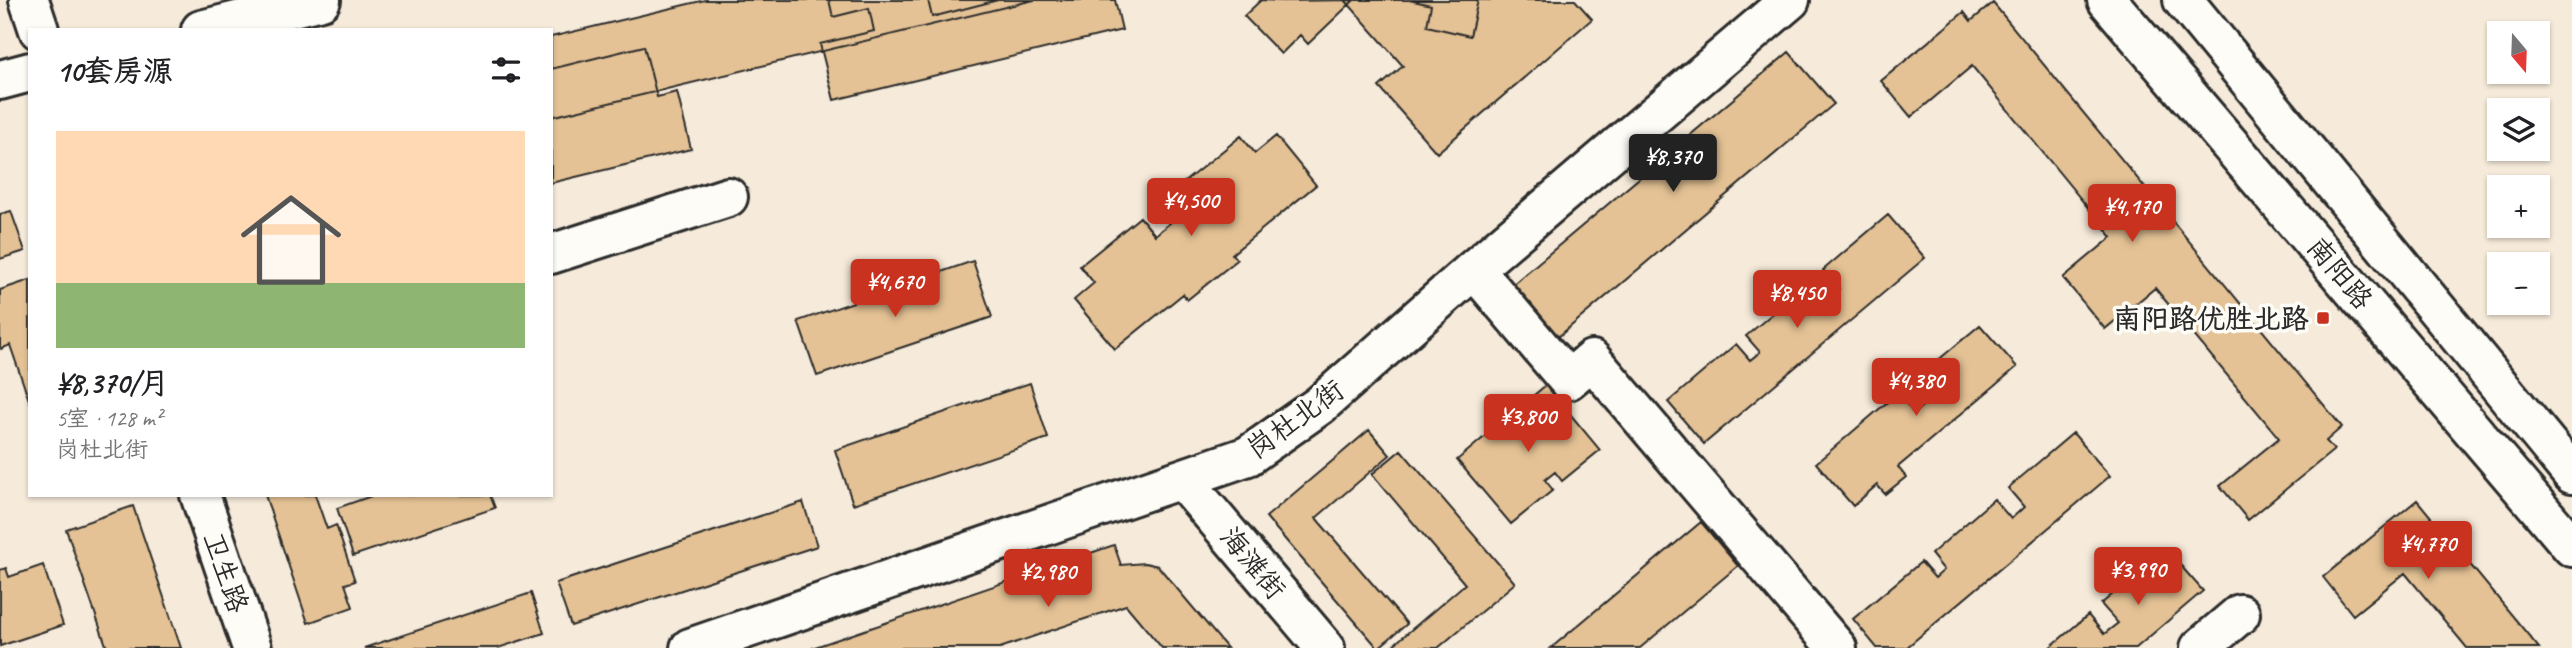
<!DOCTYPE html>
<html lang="zh">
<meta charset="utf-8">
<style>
body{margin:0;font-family:Caveat,"LXGW WenKai TC",sans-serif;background:#f2f2f2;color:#202124;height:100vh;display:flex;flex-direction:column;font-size:26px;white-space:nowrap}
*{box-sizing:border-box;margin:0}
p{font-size:23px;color:#757577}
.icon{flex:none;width:38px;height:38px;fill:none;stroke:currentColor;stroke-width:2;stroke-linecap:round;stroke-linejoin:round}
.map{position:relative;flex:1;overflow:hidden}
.drawer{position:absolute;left:28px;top:28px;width:525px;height:469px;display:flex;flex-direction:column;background:#fff;border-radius:0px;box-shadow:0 2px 5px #0004}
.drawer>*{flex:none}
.needle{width:46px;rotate:161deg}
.tools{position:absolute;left:2487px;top:21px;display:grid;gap:14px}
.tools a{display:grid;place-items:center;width:63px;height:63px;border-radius:0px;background:#fff;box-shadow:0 2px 5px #0004;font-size:35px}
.price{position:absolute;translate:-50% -60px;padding:0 16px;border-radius:7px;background:#c8321e;color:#fff;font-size:23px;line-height:46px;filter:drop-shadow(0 2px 4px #0008)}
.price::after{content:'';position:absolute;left:50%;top:42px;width:21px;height:16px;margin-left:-10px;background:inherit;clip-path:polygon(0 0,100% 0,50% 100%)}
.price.selected{background:#222;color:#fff}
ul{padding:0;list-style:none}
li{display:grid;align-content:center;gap:14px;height:371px;padding:0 28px}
li span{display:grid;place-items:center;height:217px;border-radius:0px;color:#555}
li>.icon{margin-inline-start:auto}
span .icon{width:126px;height:126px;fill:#fffc;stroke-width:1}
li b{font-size:30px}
h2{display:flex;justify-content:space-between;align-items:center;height:84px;padding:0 28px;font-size:30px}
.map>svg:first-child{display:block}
.building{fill:#e4c295;stroke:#2b2b2b;stroke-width:2}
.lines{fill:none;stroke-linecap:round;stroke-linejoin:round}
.minor-casing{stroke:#2b2b2b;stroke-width:44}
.major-casing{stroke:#2b2b2b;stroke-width:44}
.minor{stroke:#fdfcf7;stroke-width:38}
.major{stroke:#fdfcf7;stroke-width:38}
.poi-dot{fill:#c8321e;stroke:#fdfcf7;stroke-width:2.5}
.labels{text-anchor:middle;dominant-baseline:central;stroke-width:7;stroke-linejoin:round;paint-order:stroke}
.street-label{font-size:28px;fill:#2b2b2b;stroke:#fdfcf7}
.poi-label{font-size:28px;font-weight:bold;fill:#2b2b2b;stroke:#fdfcf7;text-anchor:end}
</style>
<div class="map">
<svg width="2572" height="648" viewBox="0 0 2572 648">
<rect width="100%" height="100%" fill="#f6ebda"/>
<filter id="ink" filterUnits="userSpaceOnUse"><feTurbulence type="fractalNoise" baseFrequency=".0143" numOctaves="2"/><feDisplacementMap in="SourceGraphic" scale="14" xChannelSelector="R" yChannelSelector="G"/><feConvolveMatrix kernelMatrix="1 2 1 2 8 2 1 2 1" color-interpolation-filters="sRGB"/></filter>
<g filter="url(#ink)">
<path class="building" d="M705,0H1034L551,117V37Z
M829,0H928L932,17L998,0H1115L1122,30L834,100L820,44L874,31L869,8L833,17Z
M1261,0L1284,1L1354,0L1308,44L1300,35L1281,54L1244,16Z
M1345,0H1575L1592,19L1437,153L1379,87L1403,66Z
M1409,0H1478L1470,36L1427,26L1431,5Z
M1993,3L2342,427L2326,441L2334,450L2248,520L2220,486L2279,438L2155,288L2105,329L2063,278L2112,237L1972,66L1911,117L1881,81L1964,12L1971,21Z
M644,46L657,97L677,92L691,149L551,183V69Z
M1789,52L1834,104L1558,337L1513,284Z
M1241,136L1255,153L1276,136L1316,185L1232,254L1237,260L1187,300L1183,294L1115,349L1074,300L1094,283L1080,266L1140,217L1155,235L1193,204L1178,187Z
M11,211L25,251L0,259V214Z
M1888,215L1925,258L1704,444L1668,402L1736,344L1750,360L1760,352L1746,336L1810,282L1826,301L1839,289L1823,270Z
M973,261L992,317L817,376L798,321Z
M30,280V403L10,345L1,349L0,347V290Z
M1980,325L2017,367L1898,467L1906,477L1885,494L1877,485L1853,506L1816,463L1898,393L1914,413L1928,401L1912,382Z
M1030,383L1048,438L853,504L835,450Z
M1546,385L1600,450L1562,481L1555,472L1545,480L1553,490L1511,524L1457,460Z
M1369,430L1390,455L1316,518L1407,624L1378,648L1266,517Z
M2073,433L2110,476L1906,648H1877L1853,619L1921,562L1935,578L1944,570L1931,554L1994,499L2011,519L2024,507L2008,488Z
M1401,450L1515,583L1438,648L1391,647L1465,584L1372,474Z
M265,495H315L327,529L336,525L355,581L345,584L353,607L308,623Z
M374,495H490L495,508L353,556L337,508Z
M2417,500L2539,648H2467L2405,573L2353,615L2323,577Z
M803,502L817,546L571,626L556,583Z
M133,506L181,648H107L66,529Z
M1701,522L1738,566L1640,648H1551Z
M1114,545L1121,565L1145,563L1158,566L1227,648H1162L1126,605L1000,648H812Z
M2166,549L2203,591L2136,648H2049L2088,615L2104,634L2118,623L2101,604Z
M43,565L63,625L0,646V570L6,568L9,577Z
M531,593L544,633L498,648H364Z"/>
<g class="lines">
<g class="minor-casing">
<path id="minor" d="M29,0L39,30
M201,30L321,0
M0,80L30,72
M551,254L728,197
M1474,269L1568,380L1592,360L1837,648
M1182,479L1325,648
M200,495L252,648
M690,648L1248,456L1320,405L1474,269L1790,0
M2200,648L2240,614"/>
</g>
<g class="major-casing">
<path id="major" d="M2107,0L2572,547
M2183,0L2572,474"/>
</g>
<use href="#minor" class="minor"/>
<use href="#major" class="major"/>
</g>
</g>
<rect class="poi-dot" x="2316" y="311" width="14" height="14" rx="3.5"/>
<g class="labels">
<g class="street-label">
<text transform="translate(2340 273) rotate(50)">南阳路</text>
<text transform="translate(1295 419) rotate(-36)">岗杜北街</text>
<text transform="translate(1253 563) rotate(50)">海滩街</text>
<text transform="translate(226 572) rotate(71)">卫生路</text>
</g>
<g class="poi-label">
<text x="2309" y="318">南阳路优胜北路</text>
</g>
</g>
</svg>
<div class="tools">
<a><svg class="needle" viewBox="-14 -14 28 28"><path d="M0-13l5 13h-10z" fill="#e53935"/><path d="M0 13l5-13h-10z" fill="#757577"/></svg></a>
<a><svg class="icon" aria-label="layers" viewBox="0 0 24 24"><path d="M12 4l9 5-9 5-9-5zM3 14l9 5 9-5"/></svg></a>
<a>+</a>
<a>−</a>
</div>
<b class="price selected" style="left:1673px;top:194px">¥8,370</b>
<b class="price" style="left:1191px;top:238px">¥4,500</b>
<b class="price" style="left:2132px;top:244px">¥4,170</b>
<b class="price" style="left:895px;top:319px">¥4,670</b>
<b class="price" style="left:1797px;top:330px">¥8,450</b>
<b class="price" style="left:1916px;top:418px">¥4,380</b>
<b class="price" style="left:1528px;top:454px">¥3,800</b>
<b class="price" style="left:2428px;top:581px">¥4,770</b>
<b class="price" style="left:2138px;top:607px">¥3,990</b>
<b class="price" style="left:1048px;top:609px">¥2,980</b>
<section class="drawer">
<h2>10套房源<svg class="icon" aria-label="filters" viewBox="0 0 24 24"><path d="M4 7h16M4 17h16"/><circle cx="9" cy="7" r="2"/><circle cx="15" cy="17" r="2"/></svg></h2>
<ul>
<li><span style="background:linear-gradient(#ffd9b3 70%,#8fb573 0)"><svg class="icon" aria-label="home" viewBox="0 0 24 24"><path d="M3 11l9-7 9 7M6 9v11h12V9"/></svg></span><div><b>¥8,370/月</b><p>5室 · 128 m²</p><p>岗杜北街</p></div></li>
</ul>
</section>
</div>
